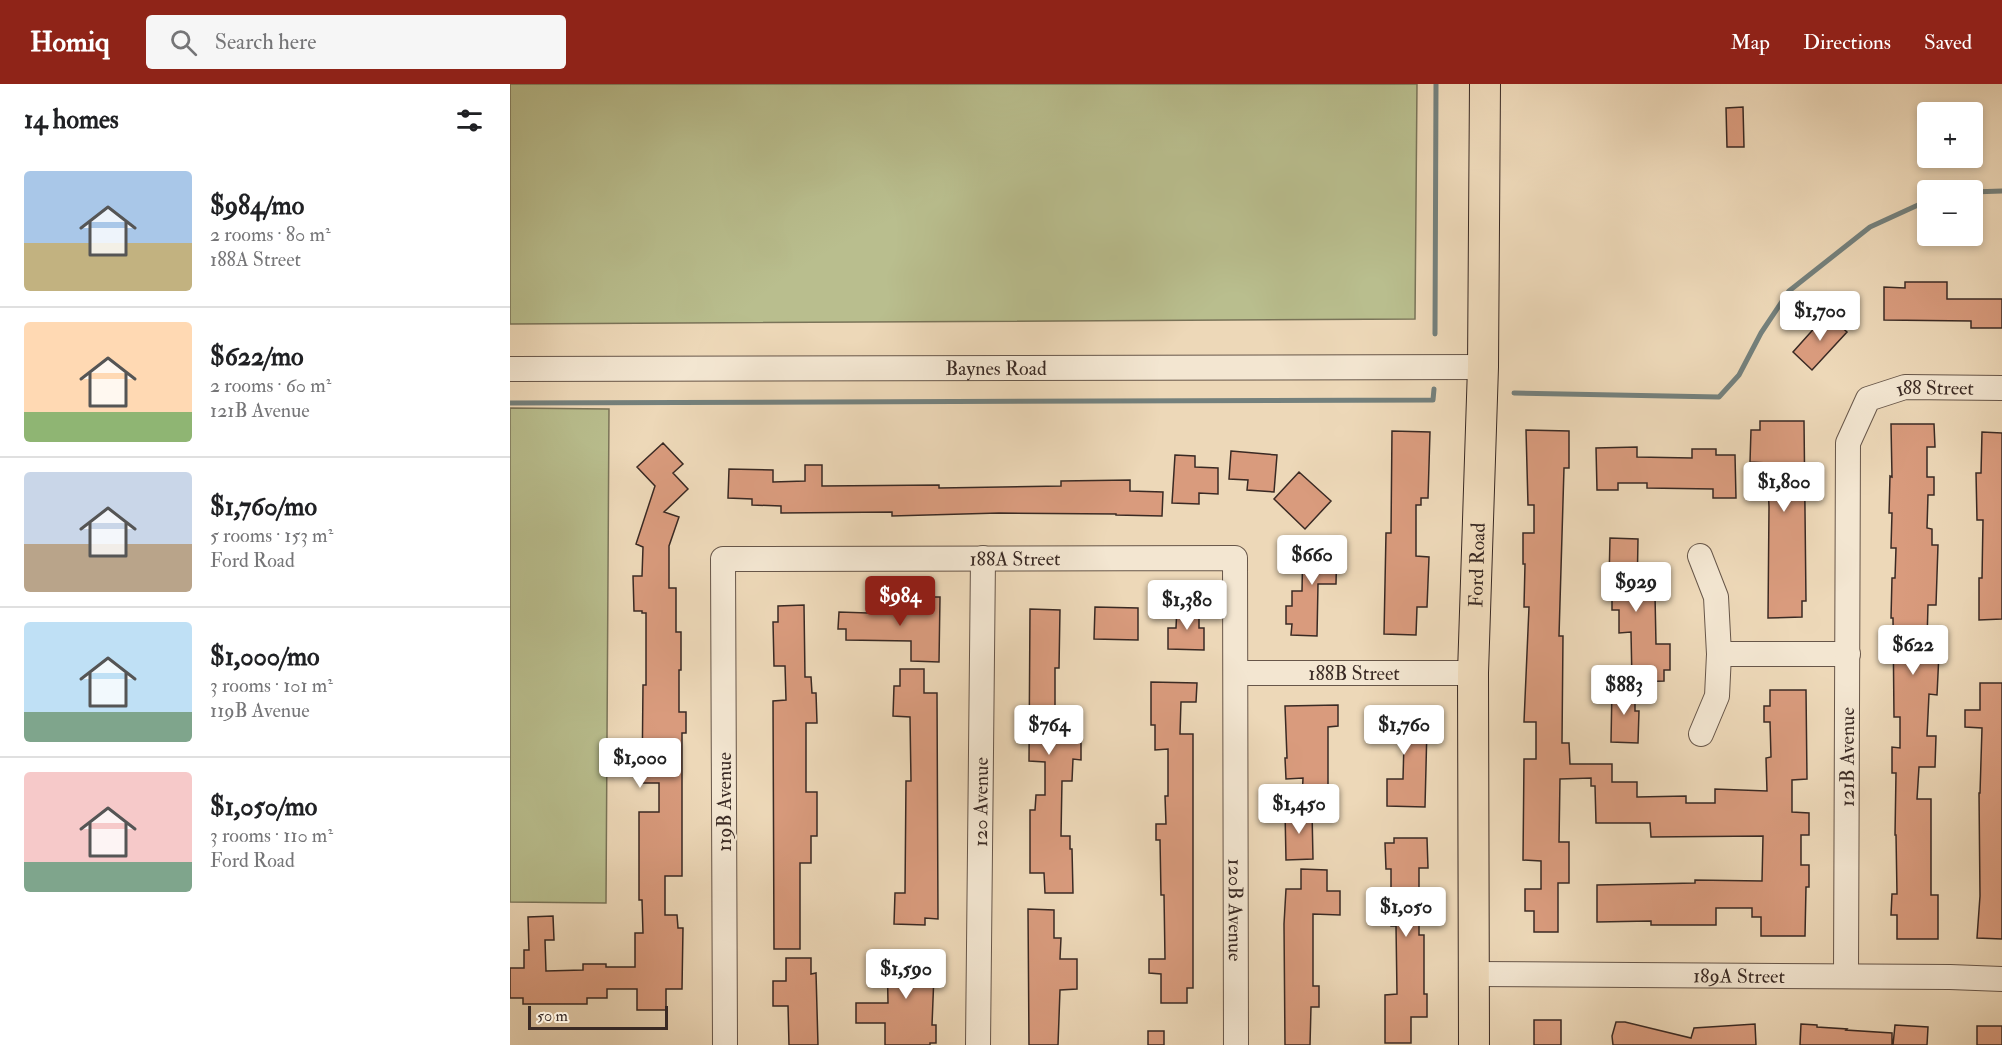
<!DOCTYPE html>
<meta charset="utf-8">
<style>
body{margin:0;font-family:"IM FELL Double Pica",serif;background:#f6f6f6;color:#202124;height:100vh;display:flex;flex-direction:column;font-size:22px;white-space:nowrap}
*{box-sizing:border-box;margin:0}
p{font-size:20px;color:#757577}
.icon{flex:none;width:33px;height:33px;fill:none;stroke:currentColor;stroke-width:2;stroke-linecap:round;stroke-linejoin:round}
.map{position:relative;flex:1;overflow:hidden}
.panel{display:flex;flex-direction:column;background:#fff;width:510px}
.panel>*{flex:none}
.controls{position:absolute;left:1407px;top:18px;display:grid;gap:12px}
.controls a{display:grid;place-items:center;width:66px;height:66px;border-radius:6px;background:#fff;box-shadow:0 3px 9px #0003;font-size:30px}
.scale{position:absolute;left:18px;bottom:15px;width:140px;box-sizing:border-box;padding-left:6px;border:3px solid #3a2a24;border-top:0;font-size:16px;line-height:21px;white-space:nowrap;color:#3a2a24;-webkit-text-stroke:4px #f3e6d1;paint-order:stroke}
.price{position:absolute;translate:-50% -51px;padding:0 14px;border-radius:6px;background:#fff;color:#222;font-size:20px;line-height:39px;filter:drop-shadow(0 2px 3px #0008)}
.price::after{content:'';position:absolute;left:50%;top:36px;width:18px;height:14px;margin-left:-9px;background:inherit;clip-path:polygon(0 0,100% 0,50% 100%)}
.price.current{background:#8f2418;color:#fff}
ul{padding:0;list-style:none}
li{display:flex;align-items:center;gap:18px;height:150px;padding:0 24px}
li+li{border-top:2px solid #e0e0e0}
li span{display:grid;place-items:center;flex:none;width:168px;height:120px;border-radius:6px;color:#555}
li>.icon{margin-inline-start:auto}
span .icon{width:72px;height:72px;fill:#fffc;stroke-width:1}
li b{font-size:26px}
h2{display:flex;justify-content:space-between;align-items:center;height:72px;padding:0 24px;font-size:26px}
header{display:flex;align-items:center;gap:36px;box-sizing:border-box;height:84px;padding:0 30px;background:#8f2418;color:#fff}
header strong{font-size:28px}
nav{display:flex;gap:33px;margin-inline-start:auto;font-size:21px}
.search{width:420px;height:54px;background:#f6f6f6;display:flex;align-items:center;gap:15px;box-sizing:border-box;padding:0 21px;border-radius:6px;color:#757577;font-size:22px}
main{display:flex;flex:1;min-height:0}
.map>svg:first-child{display:block}
.green{fill:#b9be8e;stroke:#7a7459;stroke-width:1.5}
.lines{fill:none;stroke-linecap:round;stroke-linejoin:round}
.stream{stroke:#74807c;stroke-width:5}
.building{fill:#d99b7d;stroke:#3a2a24;stroke-width:1.5}
.minor-casing{stroke:#675649;stroke-width:26}
.major-casing{stroke:#3a2a24;stroke-width:32}
.minor{stroke:#f3e6d1;stroke-width:24}
.major{stroke:#edd8b8;stroke-width:30}
.labels{text-anchor:middle;dominant-baseline:central;stroke-width:4.5;stroke-linejoin:round;paint-order:stroke}
.street-label{font-size:20px;fill:#3a2a24;stroke:#f3e6d1}
</style>
<header>
<strong>Homiq</strong>
<div class="search"><svg class="icon" aria-label="search" viewBox="0 0 24 24"><circle cx="10" cy="10" r="6"/><path d="M15 15l6 6"/></svg>Search here</div>
<nav><a>Map</a><a>Directions</a><a>Saved</a></nav>
</header>
<main>
<section class="panel">
<h2>14 homes<svg class="icon" aria-label="filters" viewBox="0 0 24 24"><path d="M4 7h16M4 17h16"/><circle cx="9" cy="7" r="2"/><circle cx="15" cy="17" r="2"/></svg></h2>
<ul>
<li><span style="background:linear-gradient(#a9c7e8 60%,#c2b280 0)"><svg class="icon" aria-label="home" viewBox="0 0 24 24"><path d="M3 11l9-7 9 7M6 9v11h12V9"/></svg></span><div><b>$984/mo</b><p>2 rooms · 80 m²</p><p>188A Street</p></div></li>
<li><span style="background:linear-gradient(#ffd9b3 75%,#8fb573 0)"><svg class="icon" aria-label="home" viewBox="0 0 24 24"><path d="M3 11l9-7 9 7M6 9v11h12V9"/></svg></span><div><b>$622/mo</b><p>2 rooms · 60 m²</p><p>121B Avenue</p></div></li>
<li><span style="background:linear-gradient(#c9d6e8 60%,#b9a48a 0)"><svg class="icon" aria-label="home" viewBox="0 0 24 24"><path d="M3 11l9-7 9 7M6 9v11h12V9"/></svg></span><div><b>$1,760/mo</b><p>5 rooms · 153 m²</p><p>Ford Road</p></div></li>
<li><span style="background:linear-gradient(#bfe0f5 75%,#7fa58c 0)"><svg class="icon" aria-label="home" viewBox="0 0 24 24"><path d="M3 11l9-7 9 7M6 9v11h12V9"/></svg></span><div><b>$1,000/mo</b><p>3 rooms · 101 m²</p><p>119B Avenue</p></div></li>
<li><span style="background:linear-gradient(#f6c9c9 75%,#7fa58c 0)"><svg class="icon" aria-label="home" viewBox="0 0 24 24"><path d="M3 11l9-7 9 7M6 9v11h12V9"/></svg></span><div><b>$1,050/mo</b><p>3 rooms · 110 m²</p><p>Ford Road</p></div></li>
</ul>
</section>
<div class="map">
<svg width="1492" height="961" viewBox="0 0 1492 961">
<rect width="100%" height="100%" fill="#edd8b8"/>
<filter id="stains"><feTurbulence type="fractalNoise" baseFrequency=".00333" numOctaves="4"/><feColorMatrix values="0 0 0 0 .2 0 0 0 0 .09 0 0 0 0 .02 0 0 0 .5 -.17"/></filter>
<radialGradient id="worn" r=".72"><stop offset=".6" stop-color="#630" stop-opacity="0"/><stop offset="1" stop-color="#630" stop-opacity=".3"/></radialGradient>
<path class="green" d="M0,0H907L905,235L0,240Z
M0,324L99,325L96,819L0,818Z"/>
<g class="lines">
<path class="stream" d="M1462,108L1492,107
M925,250L926,0
M1004,309L1209,313L1229,291L1251,249L1279,207L1360,143L1408,121L1418,119
M0,319L923,316L924,305"/>
</g>
<path class="building" d="M1233,23L1234,63H1217L1216,24Z
M1395,198H1437V215H1492V244H1461V237L1374,236V203L1395,204Z
M1317,230L1337,248L1302,286L1283,268Z
M1250,337H1294L1296,517H1292V533L1258,534L1259,423L1257,379L1240,378L1241,346H1250Z
M1381,340H1424L1425,363H1417V393H1424V411H1418L1417,444L1422,445V461H1428L1426,521H1418L1417,557H1423V569H1429L1427,611L1419,610L1417,652H1426L1425,683H1409L1407,715H1421V811H1428V855H1387V831H1381L1382,810H1387L1386,751H1385L1386,689H1382V663L1390,664V633H1384L1383,534H1381L1382,494H1385L1386,464H1381L1382,429H1379L1380,392L1382,393Z
M1016,346L1059,347V384H1054L1049,552H1053L1052,659H1059L1060,680H1102V698H1127V713L1176,712V719H1205V705L1257,707L1256,674L1261,673L1260,638H1254V622H1260V606H1296L1297,695L1282,696V728L1299,729V751H1291V781H1299V803H1296L1295,852H1251V833H1242V824H1206V841H1141V837L1087,838V801L1185,799V796L1252,797L1253,752L1141,753L1140,739H1086L1085,702H1081V694L1050,695L1049,758H1059V799H1048V848H1024V827H1015V805H1031V777L1013,776L1014,675H1026V638H1014L1019,523H1014L1015,480H1013V449H1024V421H1018Z
M882,347L920,348L918,414H911V421H906V472L919,473L917,523H907L906,551L874,550L876,449H881Z
M1472,348L1492,349V535L1469,536V494H1472L1473,436H1467L1466,389H1471Z
M153,359L173,380L163,389L178,405L154,428L169,433L159,462V504H166V548H171V586H169V628H176V649H172V792H155V831H167L168,844H173L172,905H156V926H127V905H97V914H77V920H13V914H0V884H14V866H19L18,833L43,832L44,856H35L36,887L73,886V880H96V883H125V849H133L132,816H129V728H149V699H132L133,601H136V529H132V527H124L123,492H132L133,463L126,460L145,402L127,383Z
M1127,363V373L1182,374V365H1206V371H1225L1226,414H1203V405L1137,404V399H1108V406H1087L1086,364Z
M721,367L767,371L764,408L737,406L738,396L719,395Z
M665,371L685,372V383L708,384V410L689,409V420L662,419Z
M295,381H312V402L429,401V404L551,402V397L620,396V407L653,408L652,432L606,431V430L489,429L382,432V428L271,429V422L242,421V415L218,414L219,385L263,386V398L295,397Z
M789,388L821,417L795,445L764,415Z
M1100,454L1128,455L1127,511H1145L1146,560H1160V586H1154V597L1122,598L1121,548L1109,549V526H1102V498H1099Z
M793,456L827,457L826,500H808L807,552L781,551L782,540H776V522H782V507H792Z
M401,513H430L429,578L401,577V557L336,556V545H328L329,528L358,529V523L401,524Z
M294,521L295,593H301L302,609H306L307,639H296V708H307V752H301V779H290V865H264L263,617L276,616L275,582H264L263,538H268V522Z
M667,522L689,523V544H694V566L658,565V544H666Z
M585,523L628,524V556L584,555Z
M520,525L550,526L549,584H545V628H553V654H571V676L563,675L562,697H552L551,752H560V765H562L563,809H535L534,789H520V726H525L526,711H535V678L519,677Z
M390,585H414V609H427L428,835L415,834V841L384,840L385,809H395L396,697H401L400,633L383,632L384,602H390Z
M641,598L687,599L686,618H671L670,650H683V904H677V919H651V890L639,889V875H655L654,811H651L650,756H646V740H656L655,712H658V665L645,666V641H641Z
M1470,599H1492V855L1467,854L1470,812L1469,709H1470L1472,644L1455,643V626H1470Z
M1102,604H1125V627H1129L1128,659L1101,658Z
M828,621V642L818,643V717L792,716L793,694L776,695L775,674H777L775,622Z
M869,624H897V642L917,643L915,723L877,722V695H893L894,658L868,657V643H860V625Z
M775,727H802L803,775L776,776Z
M884,754H917L918,784H909V851H914V910H917V933H901V959H875V911L887,910L886,842H881V785H876L875,759H884Z
M791,785L817,786V807H830V831L803,830V902H809V923H801L800,961H775L774,840L776,805H791Z
M518,825L544,826V854H551L550,875H567V905L550,906L548,961H519Z
M427,867V891H424L422,941H426V959H420V961H375V939H346V919H378L377,868Z
M276,874H301V890L306,889L308,961H279L278,922H263V897H276Z
M1024,936H1051V961H1024Z
M1106,938H1115L1181,954L1184,944L1245,940L1246,961H1103L1102,952Z
M1291,940L1307,941V943L1337,945L1336,946L1382,949V961H1290Z
M1385,941L1418,943L1417,961H1383Z
M1467,942H1492V961H1467Z
M638,947H654V961H638Z"/>
<g class="lines">
<g class="minor-casing">
<g id="minor">
<path id="s1" d="M0,285L973,283"/>
<path d="M1190,472L1206,513L1209,570L1207,612L1191,650"/>
<path d="M1209,570H1338"/>
<path id="s2" d="M726,589H963"/>
<path id="s3" d="M965,890L1440,893L1492,895"/>
<path id="s4" d="M1336,892L1338,359L1358,315L1395,303L1492,304"/>
<path id="s5" d="M215,961L213,475L725,474L726,961"/>
<path id="s6" d="M468,961L473,474"/>
</g>
</g>
<g class="major-casing">
<g id="major">
<path id="s7" d="M964,961L963,589L973,283L975,0"/>
</g>
</g>
<use href="#minor" class="minor"/>
<use href="#major" class="major"/>
</g>
<g class="labels">
<g class="street-label">
<text stroke="none"><textPath href="#s1" startOffset="486">Baynes Road</textPath></text>
<text stroke="none"><textPath href="#s4" startOffset="650">188 Street</textPath></text>
<text stroke="none"><textPath href="#s5" startOffset="778">188A Street</textPath></text>
<text stroke="none"><textPath href="#s7" startOffset="480">Ford Road</textPath></text>
<text stroke="none"><textPath href="#s2" startOffset="118">188B Street</textPath></text>
<text stroke="none"><textPath href="#s4" startOffset="219">121B Avenue</textPath></text>
<text stroke="none"><textPath href="#s6" startOffset="243">120 Avenue</textPath></text>
<text transform="translate(214 718) rotate(-90)">119B Avenue</text>
<text stroke="none"><textPath href="#s5" startOffset="1350">120B Avenue</textPath></text>
<text stroke="none"><textPath href="#s3" startOffset="264">189A Street</textPath></text>
</g>
</g>
<rect width="100%" height="100%" filter="url(#stains)"/>
<rect width="100%" height="100%" fill="url(#worn)"/>
</svg>
<div class="controls">
<a>+</a>
<a>−</a>
</div>
<div class="scale">50 m</div>
<b class="price" style="left:1310px;top:258px">$1,700</b>
<b class="price" style="left:1274px;top:429px">$1,800</b>
<b class="price" style="left:802px;top:502px">$660</b>
<b class="price" style="left:1126px;top:529px">$929</b>
<b class="price current" style="left:390px;top:543px">$984</b>
<b class="price" style="left:677px;top:547px">$1,380</b>
<b class="price" style="left:1403px;top:592px">$622</b>
<b class="price" style="left:1114px;top:632px">$883</b>
<b class="price" style="left:539px;top:672px">$764</b>
<b class="price" style="left:894px;top:672px">$1,760</b>
<b class="price" style="left:130px;top:705px">$1,000</b>
<b class="price" style="left:789px;top:751px">$1,450</b>
<b class="price" style="left:896px;top:854px">$1,050</b>
<b class="price" style="left:396px;top:916px">$1,590</b>
</div>
</main>
